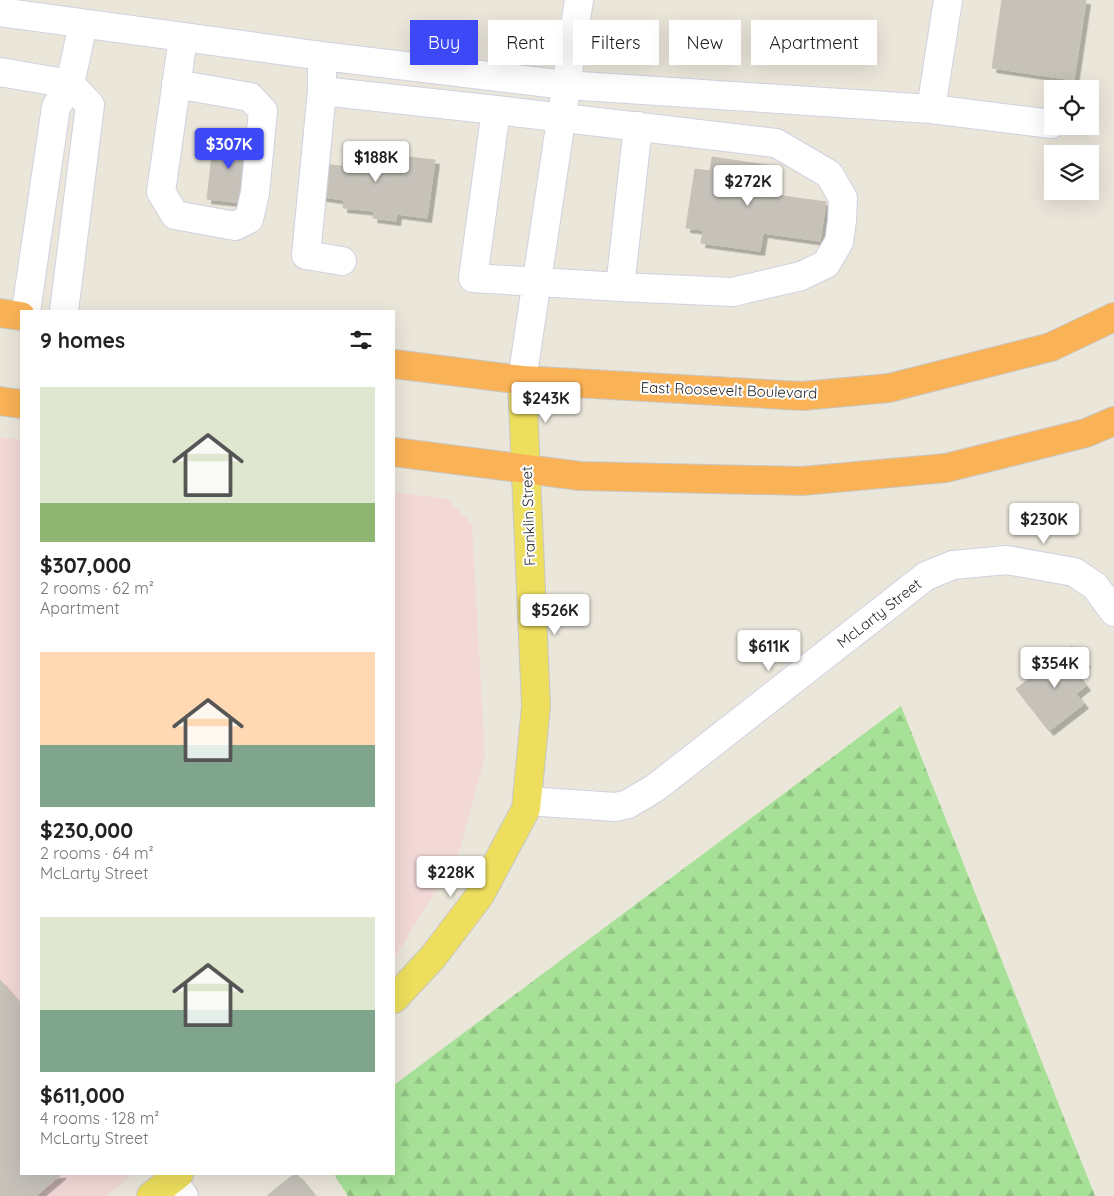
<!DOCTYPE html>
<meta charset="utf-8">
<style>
body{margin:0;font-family:Quicksand,sans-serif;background:#f6f6f6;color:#222;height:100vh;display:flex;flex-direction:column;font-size:19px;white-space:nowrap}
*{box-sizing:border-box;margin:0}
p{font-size:16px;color:#767676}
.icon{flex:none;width:28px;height:28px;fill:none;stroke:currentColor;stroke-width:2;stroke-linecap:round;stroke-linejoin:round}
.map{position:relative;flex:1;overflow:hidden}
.side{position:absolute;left:20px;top:310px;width:375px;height:865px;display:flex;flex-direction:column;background:#fff;border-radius:0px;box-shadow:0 5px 20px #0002}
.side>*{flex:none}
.top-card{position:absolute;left:410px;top:20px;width:475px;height:45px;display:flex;gap:10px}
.fabs{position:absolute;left:1044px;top:80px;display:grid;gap:10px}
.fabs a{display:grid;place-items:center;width:55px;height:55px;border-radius:0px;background:#fff;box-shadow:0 5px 20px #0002;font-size:25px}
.price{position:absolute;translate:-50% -42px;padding:0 11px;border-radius:5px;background:#fff;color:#222;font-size:16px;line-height:32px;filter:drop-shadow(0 1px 2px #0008)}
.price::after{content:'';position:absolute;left:50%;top:30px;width:15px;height:11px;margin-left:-8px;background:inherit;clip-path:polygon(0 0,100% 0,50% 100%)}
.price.active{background:#3d48f6;color:#fff}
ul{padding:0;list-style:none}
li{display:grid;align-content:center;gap:10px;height:265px;padding:0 20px}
li span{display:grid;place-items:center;height:155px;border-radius:0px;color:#555}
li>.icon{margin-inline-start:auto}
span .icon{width:90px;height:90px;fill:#fffc;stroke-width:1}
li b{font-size:21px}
h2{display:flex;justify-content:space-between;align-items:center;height:60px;padding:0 20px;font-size:21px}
.chip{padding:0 18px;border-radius:0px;background:#fff;box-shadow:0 5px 20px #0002;font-size:18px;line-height:45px}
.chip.active{background:#3d48f6;color:#fff}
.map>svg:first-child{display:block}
.medical{fill:#f2d9d7}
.forest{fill:url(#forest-firs)}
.building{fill:#c6c2ba;stroke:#c6c2b4;filter:url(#shadow)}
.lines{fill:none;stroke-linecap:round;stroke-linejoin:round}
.minor-casing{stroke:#d0d1e1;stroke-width:30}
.major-casing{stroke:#c7c7c7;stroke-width:30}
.highway-casing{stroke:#c7c7c7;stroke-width:30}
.minor{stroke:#fff;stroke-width:28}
.major{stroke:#edde5d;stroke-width:28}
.highway{stroke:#fab256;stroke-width:28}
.labels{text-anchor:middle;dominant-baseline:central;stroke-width:4;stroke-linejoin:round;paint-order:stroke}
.street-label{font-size:15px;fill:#292929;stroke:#fff}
</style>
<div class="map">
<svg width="1114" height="1196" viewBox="0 0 1114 1196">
<defs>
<pattern id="forest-firs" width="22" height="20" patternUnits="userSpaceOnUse" patternTransform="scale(1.25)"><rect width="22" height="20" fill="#a7e197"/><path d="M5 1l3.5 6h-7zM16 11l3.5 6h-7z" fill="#90c182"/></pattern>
<filter id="shadow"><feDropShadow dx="4.5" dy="4.5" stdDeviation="0" flood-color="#0004"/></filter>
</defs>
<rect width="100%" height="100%" fill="#ebe6da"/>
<path class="medical" d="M0,437L21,440V1174H133L106,1196H0Z
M394,492L447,499L472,524L485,757L459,852L394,959Z"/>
<path class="forest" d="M901,706L1095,1196H348L334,1174H394V1085Z"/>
<path class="building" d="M1002,0H1086L1074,80L992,68Z
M214,137L252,141L244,203L207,199Z
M351,149L383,153L384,149L400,151L399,156L435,160L427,218L397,214L396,221L373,218L374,211L343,208L344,200L303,194L307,162L348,167Z
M712,157L773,166L769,194L826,202L820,241L763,233L760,251L701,243L703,230L686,228L695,169L710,171Z
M1072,646L1086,663L1075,672L1086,686L1076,694L1084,704L1049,731L1016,689Z
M0,980L21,1005V1174H62L36,1196H0Z
M294,1174H297L315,1196H267Z"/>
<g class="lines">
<g class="minor-casing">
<path id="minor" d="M0,12L322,56L566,85L931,109L1052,124
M322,56V91L496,110L473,278L620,287L638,126
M0,72L70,84L90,105L64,311
M176,84L250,97L263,111L255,193L249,219L235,226L175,215L161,192L183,38
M322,91L306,255L342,261
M931,109L948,0
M496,110L776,143L829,174L843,198L842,221L839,242L826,264L801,276L733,292L620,287
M26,311L56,107L70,84L83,24
M522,380L579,0
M527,801L616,807L628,804L655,788L926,576L953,565L1007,560L1074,572L1095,586L1114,612
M171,1180L184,1196"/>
</g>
<g class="major-casing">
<path id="major" d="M394,999L433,957L480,895L526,809L536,706L522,380
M151,1196L179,1174"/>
</g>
<g class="highway-casing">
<path id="highway" d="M0,313L21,316
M394,364L522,380L802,396L889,388L1051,347L1114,317
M0,401L21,404
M394,452L580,476L802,481L946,468L1086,433L1114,421"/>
</g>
<use href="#minor" class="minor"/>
<use href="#major" class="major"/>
<use href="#highway" class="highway"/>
</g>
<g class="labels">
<g class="street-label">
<text transform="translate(729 390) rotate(2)">East Roosevelt Boulevard</text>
<text transform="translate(528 516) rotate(-92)">Franklin Street</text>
<text transform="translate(879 613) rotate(-38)">McLarty Street</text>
</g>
</g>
</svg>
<div class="fabs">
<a><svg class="icon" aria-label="locate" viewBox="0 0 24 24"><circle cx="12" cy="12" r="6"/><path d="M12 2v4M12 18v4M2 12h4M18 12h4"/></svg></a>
<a><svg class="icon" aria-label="layers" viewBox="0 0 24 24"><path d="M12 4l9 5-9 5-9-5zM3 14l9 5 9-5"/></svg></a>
</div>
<b class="price active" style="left:229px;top:170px">$307K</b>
<b class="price" style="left:376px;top:183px">$188K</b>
<b class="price" style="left:748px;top:207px">$272K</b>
<b class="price" style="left:546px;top:424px">$243K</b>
<b class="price" style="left:1044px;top:545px">$230K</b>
<b class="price" style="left:555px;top:636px">$526K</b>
<b class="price" style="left:769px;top:672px">$611K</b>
<b class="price" style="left:1055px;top:689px">$354K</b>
<b class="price" style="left:451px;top:898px">$228K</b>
<div class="top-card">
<a class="chip active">Buy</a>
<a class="chip">Rent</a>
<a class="chip">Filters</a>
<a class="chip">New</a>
<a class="chip">Apartment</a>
</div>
<section class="side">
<h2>9 homes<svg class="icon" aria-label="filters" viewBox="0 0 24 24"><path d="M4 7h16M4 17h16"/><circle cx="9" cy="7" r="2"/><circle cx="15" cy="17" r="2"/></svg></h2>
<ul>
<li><span style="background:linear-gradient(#dfe7d0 75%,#8fb573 0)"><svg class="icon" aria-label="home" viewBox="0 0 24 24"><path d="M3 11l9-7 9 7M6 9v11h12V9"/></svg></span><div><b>$307,000</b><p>2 rooms · 62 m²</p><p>Apartment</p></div></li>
<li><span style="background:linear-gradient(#ffd9b3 60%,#7fa58c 0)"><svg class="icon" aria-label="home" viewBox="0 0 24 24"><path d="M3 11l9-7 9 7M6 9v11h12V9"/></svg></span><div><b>$230,000</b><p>2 rooms · 64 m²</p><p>McLarty Street</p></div></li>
<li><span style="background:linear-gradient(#dfe7d0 60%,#7fa58c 0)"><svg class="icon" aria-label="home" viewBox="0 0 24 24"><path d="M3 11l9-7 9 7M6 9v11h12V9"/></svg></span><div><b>$611,000</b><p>4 rooms · 128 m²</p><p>McLarty Street</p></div></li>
</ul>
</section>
</div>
